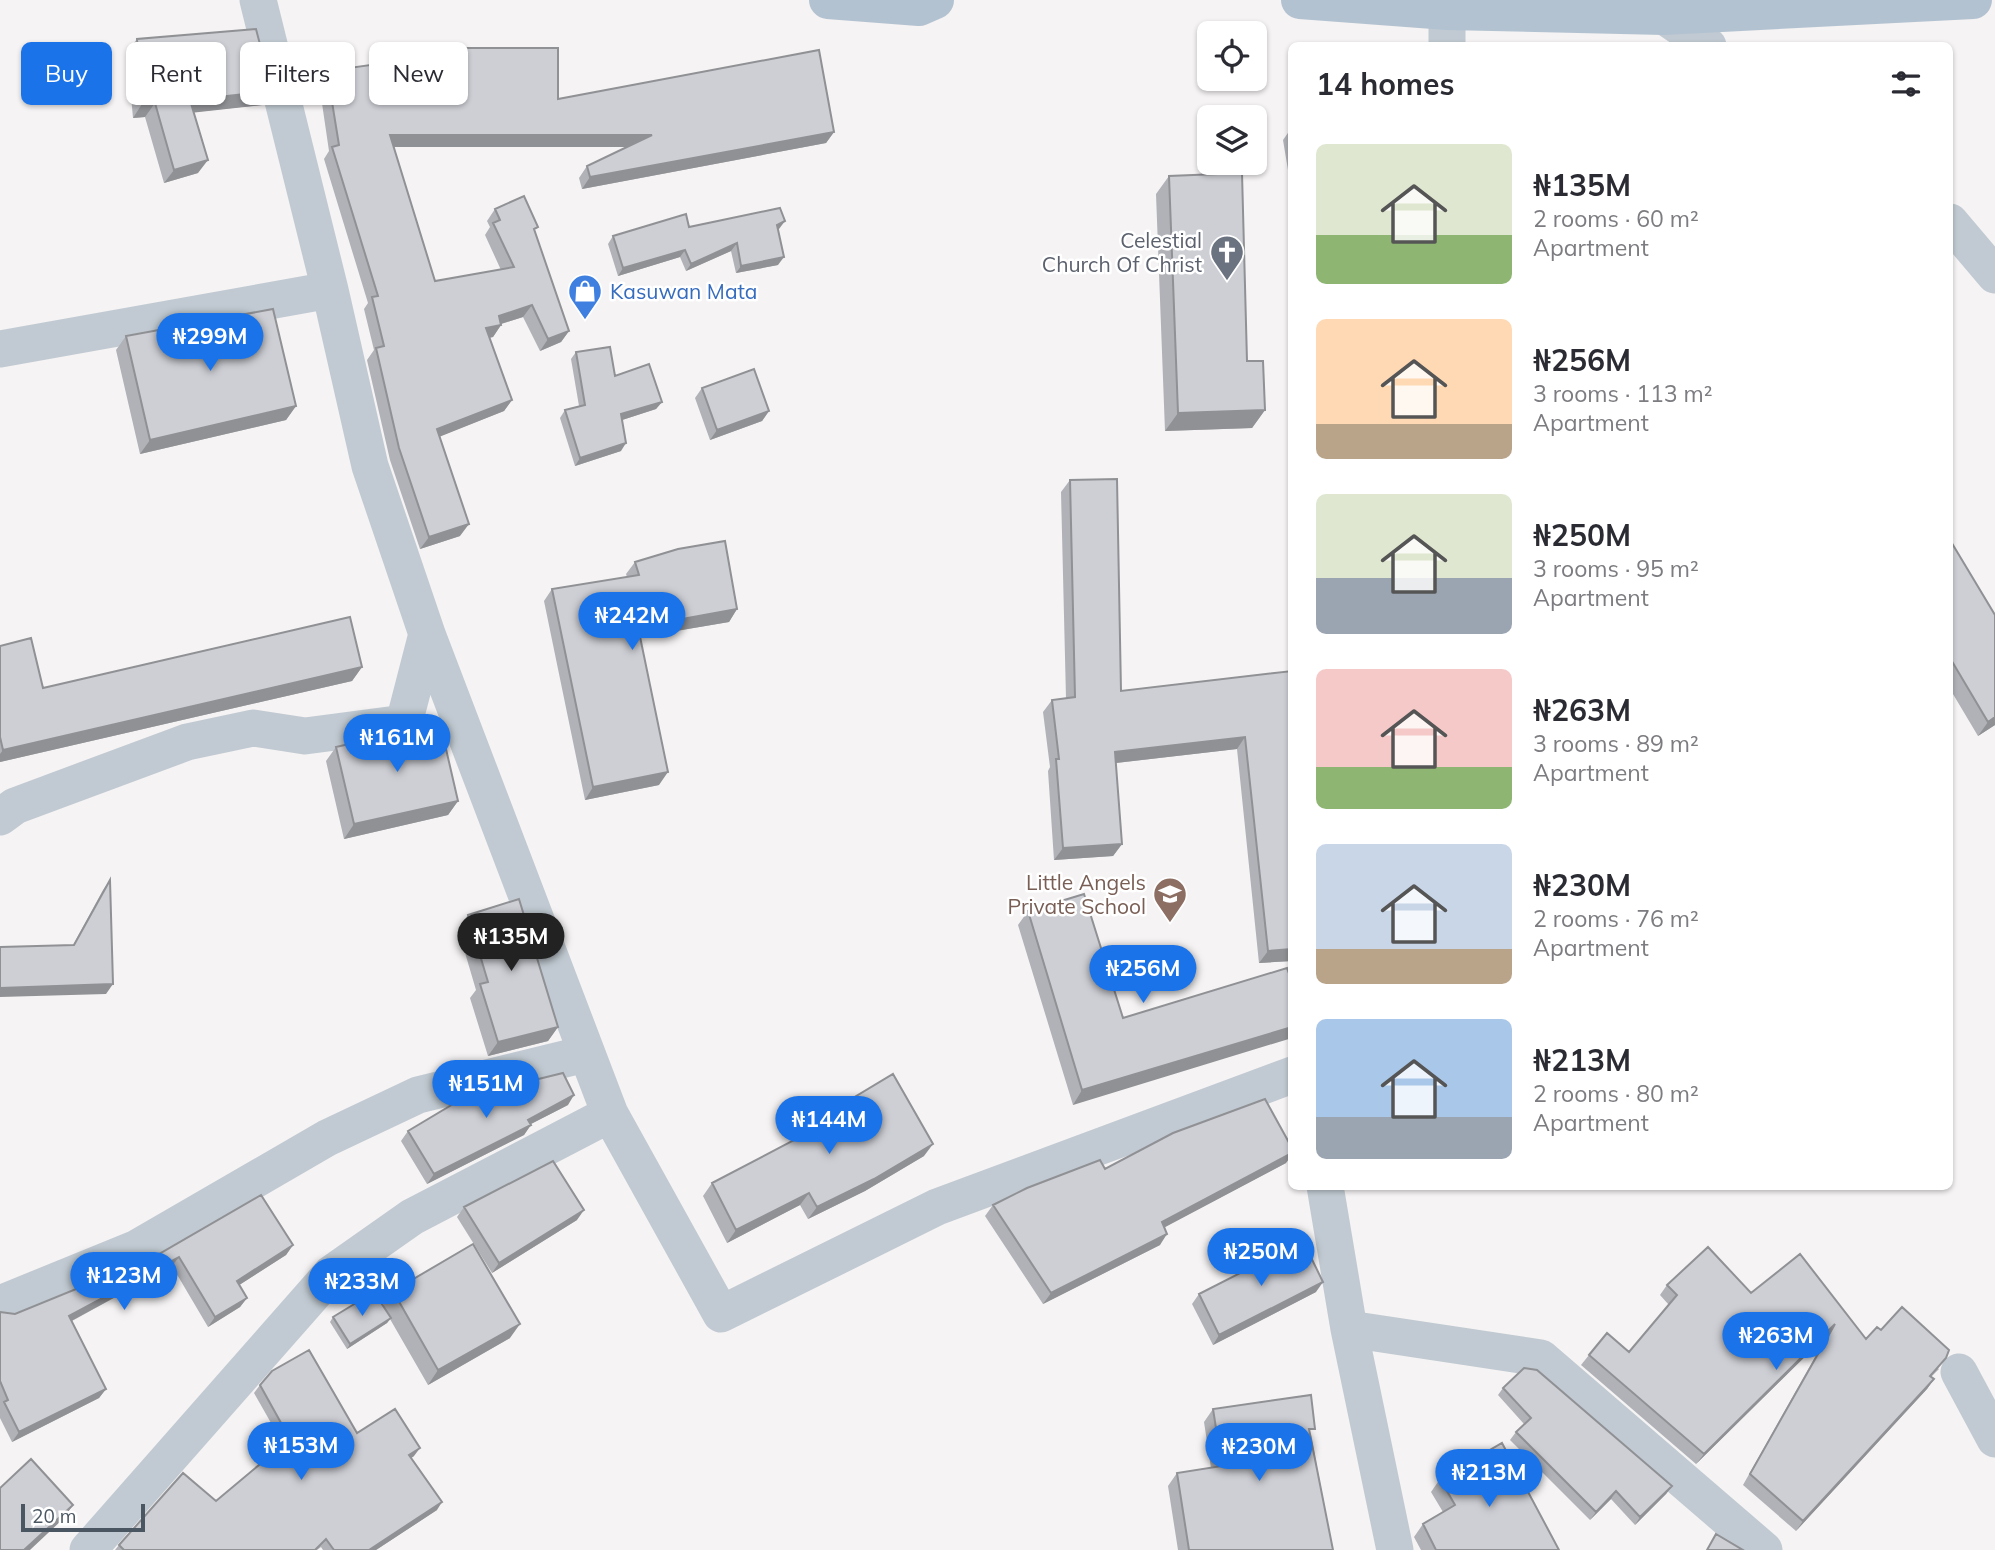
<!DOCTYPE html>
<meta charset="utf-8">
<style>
body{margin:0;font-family:Mulish,sans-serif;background:#f2f2f3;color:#2b2b33;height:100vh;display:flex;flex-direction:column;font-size:26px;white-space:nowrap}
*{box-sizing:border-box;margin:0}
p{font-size:23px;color:#7c7c81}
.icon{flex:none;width:38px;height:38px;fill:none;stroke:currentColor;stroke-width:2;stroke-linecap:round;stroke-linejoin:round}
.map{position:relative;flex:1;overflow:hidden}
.drawer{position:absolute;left:1288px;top:42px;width:665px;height:1148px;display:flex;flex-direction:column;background:#fff;border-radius:10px;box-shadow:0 2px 5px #0004}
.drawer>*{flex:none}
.guide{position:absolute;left:21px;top:42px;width:665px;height:63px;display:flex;gap:14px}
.buttons{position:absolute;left:1197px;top:21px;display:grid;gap:14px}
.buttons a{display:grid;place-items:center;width:70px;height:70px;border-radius:10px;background:#fff;box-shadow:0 2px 5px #0004;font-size:35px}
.scale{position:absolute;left:21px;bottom:18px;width:124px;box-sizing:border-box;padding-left:7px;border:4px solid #4a5661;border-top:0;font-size:19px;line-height:24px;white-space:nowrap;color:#4a5661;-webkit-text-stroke:5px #fff;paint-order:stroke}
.price{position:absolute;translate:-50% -60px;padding:0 16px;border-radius:24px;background:#1a73e8;color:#fff;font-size:23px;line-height:46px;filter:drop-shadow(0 2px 4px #0008)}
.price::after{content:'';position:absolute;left:50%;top:42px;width:21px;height:16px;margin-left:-10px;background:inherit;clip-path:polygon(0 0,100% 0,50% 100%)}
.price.active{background:#222;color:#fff}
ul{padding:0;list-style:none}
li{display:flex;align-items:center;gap:21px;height:175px;padding:0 28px}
li span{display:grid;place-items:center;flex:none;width:196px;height:140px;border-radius:10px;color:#555}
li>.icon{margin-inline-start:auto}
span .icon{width:84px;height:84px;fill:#fffc;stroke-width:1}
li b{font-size:30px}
h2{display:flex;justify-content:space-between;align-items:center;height:84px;padding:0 28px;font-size:30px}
.tag{padding:0 24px;border-radius:10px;background:#fff;box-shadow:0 2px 5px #0004;font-size:24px;line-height:63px}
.tag.active{background:#1a73e8;color:#fff}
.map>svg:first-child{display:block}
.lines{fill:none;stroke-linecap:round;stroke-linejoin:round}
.street{stroke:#c1cad2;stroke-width:37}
.primary{stroke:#b3c2d1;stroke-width:38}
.wall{fill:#b0b2b7}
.shaded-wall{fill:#909195}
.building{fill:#cdcfd5;stroke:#909195;stroke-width:2}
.labels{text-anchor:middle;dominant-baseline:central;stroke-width:5;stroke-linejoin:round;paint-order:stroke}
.worship-label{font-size:21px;fill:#5b616d;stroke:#fff;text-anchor:end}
.shop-label{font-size:21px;fill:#366cbe;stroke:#fff;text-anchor:start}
.education-label{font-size:21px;fill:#785e54;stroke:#fff;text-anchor:end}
</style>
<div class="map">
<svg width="1995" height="1550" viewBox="0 0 1995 1550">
<rect width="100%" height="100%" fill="#f5f3f3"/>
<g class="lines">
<path class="street" d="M258,0L330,290L370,466L427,634L610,1114L721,1314L937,1207L1292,1075
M1447,11V46
M1664,16L1708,46
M1950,222L1995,275
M0,349L330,290
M0,817L15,806L187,742L253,728L305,736L404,723L427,634
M1325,1186L1349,1329L1395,1550
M0,1304L137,1248L327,1138L418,1095L585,1054
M1349,1329L1541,1358L1764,1550
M1959,1372L1995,1439
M88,1550L331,1274L412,1217L610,1114"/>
<path class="primary" d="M828,0L919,7L935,0
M1300,0L1447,11L1664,16L1973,0"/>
</g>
<path class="wall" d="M137,39L272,91L262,105L194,112L198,173L164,183L145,117L133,118L127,52Z
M407,48L558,99L834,132L826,143L582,189L579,178L587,166L627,147H394L435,281L501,270L485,235L490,227L487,221L495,209L535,232L569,331L561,342L540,351L523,317L501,324V325L493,337L489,338L512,400L504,411L440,436L460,536L420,549L390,460L367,360L374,350L364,309L368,303L324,159L329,151L319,83L327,71L399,61Z
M1290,130H1292V176H1289L1283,140Z
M1169,176L1247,361L1265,410L1252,428L1165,431L1156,194Z
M689,227L779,229H778V265L736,273L731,251L686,271L680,257L618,276L608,244L613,236Z
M126,336L296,406L286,420L140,454L116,350Z
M576,352L615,376L662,402L656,409L622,420L621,451L575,466L560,418L565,410L579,406L571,359Z
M702,388L769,411L762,421L710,440L695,398Z
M1070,480L1121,691L1292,671V961L1259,963L1237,749L1116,763L1122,844L1113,856L1054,860L1048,771L1050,767L1043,712L1052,700L1066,698L1061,492Z
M1950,540L1995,725L1978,736L1950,689Z
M635,562L737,609L729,622L640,637L659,785L585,800L544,601L552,589L627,577L626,574Z
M0,646L43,688L362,667L352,681L0,762Z
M336,747L458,801L448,815L344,839L326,761Z
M110,880L106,994L73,945L103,890Z
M1028,911L1123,1018L1287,968L1073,1105L1018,925Z
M468,915L558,1027L548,1041L488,1056L470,998L476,990L458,929Z
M568,1105L531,1124L524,1135L427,1184L401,1141L408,1131Z
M833,1110L924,1156L865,1191L808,1219L800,1205L727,1243L703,1196L712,1183L826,1124L825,1122Z
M1286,1163L1164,1227L1160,1245L1043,1304L985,1216L993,1205L1105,1169Z
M464,1207L577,1220L492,1273L457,1217Z
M293,1245L286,1255L239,1285L247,1298L240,1307L208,1327L172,1266L72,1321L106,1389L99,1398L12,1442L0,1418V1312L15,1314L152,1258Z
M1667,1285L1751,1293L1866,1339L1881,1330L1939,1369L1931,1377L1934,1379L1927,1389L1796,1531L1743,1485L1828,1334L1696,1464L1581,1365L1589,1355L1629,1352L1669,1305L1660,1295Z
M393,1291L510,1338L428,1385L390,1319L387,1323L347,1349L330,1322L333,1317L383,1305Z
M1316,1292L1213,1345L1192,1304L1199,1294Z
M260,1385L357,1433L414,1456L411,1458L437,1510L376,1550H323L321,1547L317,1550H115L119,1545L216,1501L283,1444L254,1393Z
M1503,1388L1672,1486L1666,1494L1635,1525L1611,1499L1590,1520L1510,1440L1516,1432L1524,1424L1498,1395Z
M1213,1409L1311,1435L1333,1550H1178L1168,1486L1177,1473L1211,1468L1204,1422Z
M1440,1479L1559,1550H1421L1414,1537L1423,1524L1443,1512L1431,1492Z"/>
<path class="shaded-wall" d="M272,91L262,105L181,114L190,100Z
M155,103L145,117L133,118L142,104Z
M834,132L826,143L582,189L590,177Z
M390,135H652L644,147H382Z
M208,160L198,173L164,183L174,170Z
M785,221L779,229L771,232L777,225Z
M737,243L731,251L686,271L691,264Z
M685,250L680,257L618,276L623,268Z
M784,257L778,265L736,273L741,266Z
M532,305L523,317L491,327L499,316Z
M501,325L493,337L477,340L486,328Z
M569,331L561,342L540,351L548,339Z
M512,400L504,411L429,441L437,429Z
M662,402L656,409L616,422L621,414Z
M296,406L286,420L140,454L150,440Z
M1265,410L1252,428L1165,431L1178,413Z
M769,411L762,421L710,440L717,430Z
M626,443L621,451L575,466L580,458Z
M469,524L460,536L420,549L429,537Z
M737,609L729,622L629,639L638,627Z
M362,667L352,681L0,762V754L3,750Z
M1995,717V725L1978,736L1988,722Z
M1245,737L1237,749L1107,764L1115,752Z
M668,772L659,785L585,800L593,787Z
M458,801L448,815L344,839L354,824Z
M1122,844L1113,856L1054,860L1063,848Z
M1292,949V961L1259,963L1268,951Z
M113,984L106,994L0,997V988Z
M558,1027L548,1041L488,1056L498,1042Z
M1292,1027V1038L1073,1105L1082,1090Z
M574,1095L568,1105L521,1129L528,1120Z
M531,1125L524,1135L427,1184L434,1174Z
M933,1144L924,1156L865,1191L808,1219L817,1207Z
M1292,1153V1155L1286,1163L1154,1233L1162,1222Z
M809,1193L800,1205L727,1243L736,1230Z
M584,1210L577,1220L492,1273L499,1263Z
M1167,1234L1160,1245L1043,1304L1051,1293Z
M293,1245L286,1255L230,1291L237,1281Z
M179,1257L172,1266L62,1326L69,1316Z
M1323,1282L1316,1292L1213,1345L1219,1335Z
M247,1298L240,1307L208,1327L215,1317Z
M391,1318L387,1323L347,1349L350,1344Z
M520,1324L510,1338L428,1385L438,1370Z
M1835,1324L1828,1334L1696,1464L1704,1454Z
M1934,1379L1927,1389L1796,1531L1803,1521Z
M106,1389L99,1398L12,1442L19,1432Z
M420,1448L414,1456L404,1463L409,1455Z
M1672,1486L1666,1494L1635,1525L1640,1517Z
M1616,1491L1611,1499L1590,1520L1596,1512Z
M442,1502L437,1510L376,1550H369Z
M73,1505L63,1519L30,1550H24Z"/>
<path class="building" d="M256,29L272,91L190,100L208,160L174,170L155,103L142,104L137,39Z
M407,48H558V99L819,50L834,132L590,177L587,166L652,135H390L435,281L514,267L493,223L500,220L495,209L524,196L538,227L534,229L569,331L548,339L532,305L499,316L501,325L486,328L512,400L437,429L469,524L429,537L399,448L376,348L384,346L372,297L378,296L332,147L339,145L327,71L407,60Z
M1242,173L1247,361H1263L1265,410L1178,413L1169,176Z
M780,208L785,221L777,225L784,257L741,266L737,243L691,264L685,250L623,268L613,236L686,214L689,227Z
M273,309L296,406L150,440L126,336Z
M610,347L615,376L649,364L662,402L621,414L626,443L580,458L565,410L585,405L576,352Z
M754,369L769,411L717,430L702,388Z
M1117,479L1121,691L1292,671V949L1268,951L1245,737L1115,752L1122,844L1063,848L1056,759H1059L1052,700L1075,697L1070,480Z
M1950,540L1995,615V717L1988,722L1950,658Z
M725,541L737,609L638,627L668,772L593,787L552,589L639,575L635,562L678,549Z
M350,617L362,667L3,750L0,737V646L31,638L43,688Z
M440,723L458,801L354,824L336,747Z
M110,880L113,984L0,988V947L74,945Z
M1084,894L1123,1018L1287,968L1292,982V1027L1082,1090L1028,911Z
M519,899L558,1027L498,1042L480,984L488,982L468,915Z
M563,1073L574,1095L528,1120L531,1125L434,1174L408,1131L465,1097Z
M893,1074L933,1144L874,1179L817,1207L809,1193L736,1230L712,1183L838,1117L833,1110Z
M1265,1099L1292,1148V1153L1162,1222L1167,1234L1051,1293L993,1205L1027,1188L1100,1160L1105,1169L1173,1133Z
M553,1161L584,1210L499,1263L464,1207Z
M261,1195L293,1245L237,1281L247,1298L215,1317L179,1257L69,1316L106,1389L19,1432L4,1402L8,1400L0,1381V1312L15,1314L152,1258Z
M1303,1241L1323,1282L1219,1335L1199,1294Z
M473,1244L520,1324L438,1370L393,1291Z
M1708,1247L1751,1293L1800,1254L1866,1339L1877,1327L1881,1330L1902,1307L1949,1350L1946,1358L1930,1376L1934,1379L1803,1521L1750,1474L1835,1324L1704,1454L1589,1355L1607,1333L1629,1352L1677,1295L1667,1285Z
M374,1292L391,1318L350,1344L333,1317Z
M309,1350L357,1433L395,1409L420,1448L409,1455L442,1502L369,1550H334L326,1539L315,1550H124L119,1545L183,1473L216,1501L290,1439L260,1385L272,1371Z
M1524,1368L1537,1370L1672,1486L1640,1517L1616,1491L1596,1512L1516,1432L1531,1418L1503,1388Z
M1311,1395L1315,1429H1309L1333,1550H1189L1177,1473L1222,1466L1213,1409Z
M1502,1443L1559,1550H1436L1423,1524L1455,1505L1440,1479Z
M31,1459L73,1505L24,1550H0V1488Z
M1716,1534L1743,1550H1707Z"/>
<defs>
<g id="church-pin" transform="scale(1.75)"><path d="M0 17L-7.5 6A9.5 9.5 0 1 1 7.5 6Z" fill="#6b7280" stroke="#fff"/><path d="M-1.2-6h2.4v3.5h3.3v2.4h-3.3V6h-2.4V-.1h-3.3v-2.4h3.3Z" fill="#fff"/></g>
<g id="shop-pin" transform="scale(1.75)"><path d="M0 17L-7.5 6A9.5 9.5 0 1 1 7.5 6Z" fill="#3f7fe0" stroke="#fff"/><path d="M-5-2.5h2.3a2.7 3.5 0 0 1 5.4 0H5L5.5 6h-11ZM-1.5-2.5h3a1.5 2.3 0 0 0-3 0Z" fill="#fff"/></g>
<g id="school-pin" transform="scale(1.75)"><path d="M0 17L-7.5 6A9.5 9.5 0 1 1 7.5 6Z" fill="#8d6e63" stroke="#fff"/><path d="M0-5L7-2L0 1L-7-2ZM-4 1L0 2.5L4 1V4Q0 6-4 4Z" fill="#fff"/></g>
</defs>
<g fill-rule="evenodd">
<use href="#church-pin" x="1227" y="252"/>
<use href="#shop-pin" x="585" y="291"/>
<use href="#school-pin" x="1170" y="894"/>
</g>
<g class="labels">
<g class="worship-label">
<text x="1202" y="240">Celestial<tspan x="1202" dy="24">Church Of Christ</tspan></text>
</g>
<g class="shop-label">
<text x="610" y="291">Kasuwan Mata</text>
</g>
<g class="education-label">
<text x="1146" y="882">Little Angels<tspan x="1146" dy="24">Private School</tspan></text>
</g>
</g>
</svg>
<div class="buttons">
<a><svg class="icon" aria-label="locate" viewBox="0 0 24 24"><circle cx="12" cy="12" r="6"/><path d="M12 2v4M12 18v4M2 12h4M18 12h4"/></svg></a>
<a><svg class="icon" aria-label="layers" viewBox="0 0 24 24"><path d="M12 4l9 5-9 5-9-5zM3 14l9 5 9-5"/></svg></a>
</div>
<div class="scale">20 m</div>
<b class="price" style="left:210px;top:373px">₦299M</b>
<b class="price" style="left:632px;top:652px">₦242M</b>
<b class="price" style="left:397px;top:774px">₦161M</b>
<b class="price active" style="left:511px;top:973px">₦135M</b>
<b class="price" style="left:1143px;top:1005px">₦256M</b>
<b class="price" style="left:486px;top:1120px">₦151M</b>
<b class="price" style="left:829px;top:1156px">₦144M</b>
<b class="price" style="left:1261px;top:1288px">₦250M</b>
<b class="price" style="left:124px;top:1312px">₦123M</b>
<b class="price" style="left:362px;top:1318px">₦233M</b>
<b class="price" style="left:1776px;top:1372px">₦263M</b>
<b class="price" style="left:301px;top:1482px">₦153M</b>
<b class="price" style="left:1259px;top:1483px">₦230M</b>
<b class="price" style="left:1489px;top:1509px">₦213M</b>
<div class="guide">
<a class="tag active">Buy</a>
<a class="tag">Rent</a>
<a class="tag">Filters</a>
<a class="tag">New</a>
</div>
<section class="drawer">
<h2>14 homes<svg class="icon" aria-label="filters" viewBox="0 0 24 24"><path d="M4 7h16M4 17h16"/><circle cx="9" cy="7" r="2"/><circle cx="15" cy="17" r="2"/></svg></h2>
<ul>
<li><span style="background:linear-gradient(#dfe7d0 65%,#8fb573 0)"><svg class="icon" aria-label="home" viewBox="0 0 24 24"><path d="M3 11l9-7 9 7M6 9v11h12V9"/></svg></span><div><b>₦135M</b><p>2 rooms · 60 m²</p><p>Apartment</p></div></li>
<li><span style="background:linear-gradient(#ffd9b3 75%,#b9a48a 0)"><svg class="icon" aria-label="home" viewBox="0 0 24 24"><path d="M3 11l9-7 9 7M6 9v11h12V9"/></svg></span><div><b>₦256M</b><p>3 rooms · 113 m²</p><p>Apartment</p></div></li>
<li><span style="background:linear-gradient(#dfe7d0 60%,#9aa5b1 0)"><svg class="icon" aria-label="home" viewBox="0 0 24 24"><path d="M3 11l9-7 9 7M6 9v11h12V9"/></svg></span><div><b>₦250M</b><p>3 rooms · 95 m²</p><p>Apartment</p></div></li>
<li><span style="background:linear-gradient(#f6c9c9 70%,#8fb573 0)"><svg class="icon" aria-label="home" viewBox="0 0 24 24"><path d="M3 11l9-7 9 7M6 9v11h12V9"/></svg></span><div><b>₦263M</b><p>3 rooms · 89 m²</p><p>Apartment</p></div></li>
<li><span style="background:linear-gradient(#c9d6e8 75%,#b9a48a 0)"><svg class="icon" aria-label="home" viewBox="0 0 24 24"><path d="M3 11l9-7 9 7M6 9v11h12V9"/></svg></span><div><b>₦230M</b><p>2 rooms · 76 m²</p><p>Apartment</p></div></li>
<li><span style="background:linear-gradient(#a9c7e8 70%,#9aa5b1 0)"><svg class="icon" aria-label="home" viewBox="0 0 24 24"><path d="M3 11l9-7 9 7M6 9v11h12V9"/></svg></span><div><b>₦213M</b><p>2 rooms · 80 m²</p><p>Apartment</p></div></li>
</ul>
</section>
</div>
